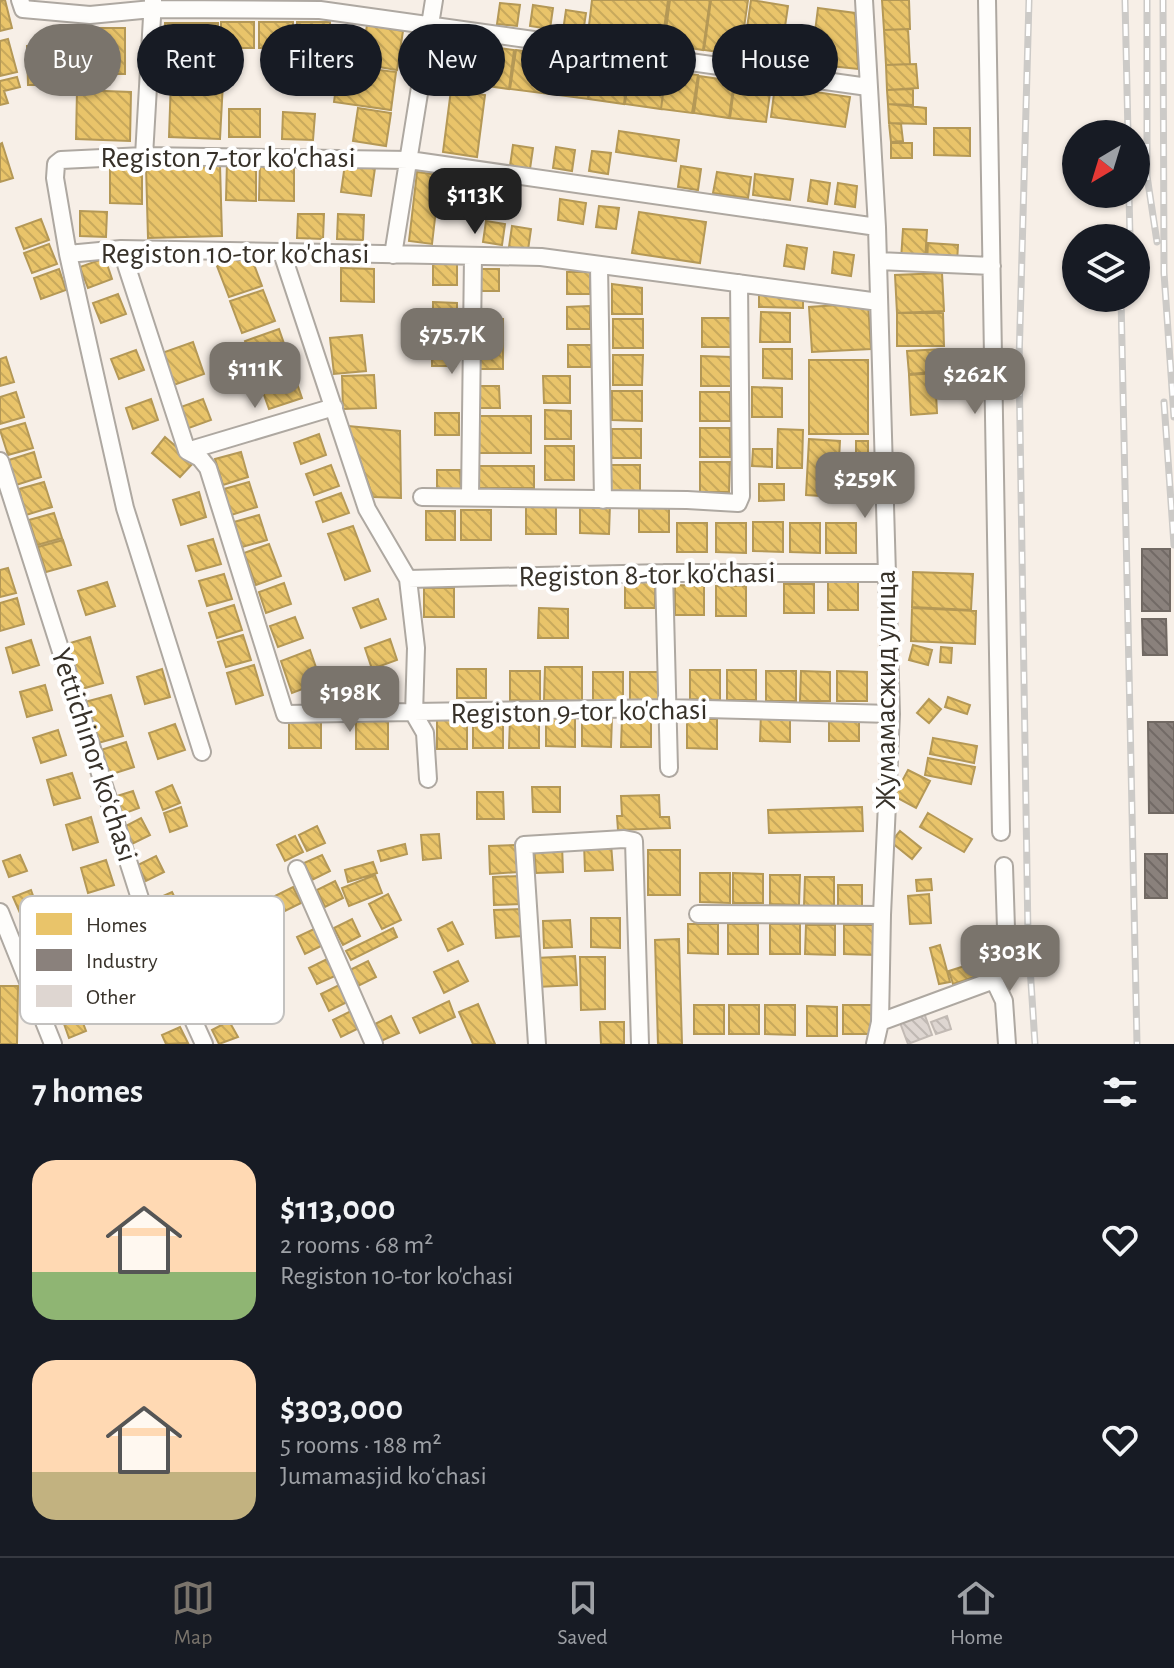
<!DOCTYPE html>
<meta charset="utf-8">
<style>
body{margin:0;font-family:"Alegreya Sans",sans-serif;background:#20242c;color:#f1f3f6;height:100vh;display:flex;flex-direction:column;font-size:30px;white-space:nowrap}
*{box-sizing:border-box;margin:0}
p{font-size:26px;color:#9ea1a6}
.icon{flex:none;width:44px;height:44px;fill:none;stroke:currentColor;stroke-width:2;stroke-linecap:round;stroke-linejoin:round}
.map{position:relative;height:1044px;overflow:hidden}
.sheet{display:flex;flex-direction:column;background:#171b24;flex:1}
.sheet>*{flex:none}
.hud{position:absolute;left:24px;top:24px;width:1126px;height:72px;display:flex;gap:16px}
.needle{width:52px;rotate:218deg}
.controls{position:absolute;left:1062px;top:120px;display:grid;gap:16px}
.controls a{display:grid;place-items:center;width:88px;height:88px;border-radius:50%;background:#171b24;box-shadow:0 2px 6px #0004;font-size:40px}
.price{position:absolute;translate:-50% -68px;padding:0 18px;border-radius:16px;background:#7a746c;color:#fff;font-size:26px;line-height:52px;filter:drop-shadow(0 2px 4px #0008)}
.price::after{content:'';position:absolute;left:50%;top:48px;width:24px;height:18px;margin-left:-12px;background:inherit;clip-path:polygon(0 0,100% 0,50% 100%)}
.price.active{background:#222;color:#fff}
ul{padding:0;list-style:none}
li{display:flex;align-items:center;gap:24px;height:200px;padding:0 32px}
li span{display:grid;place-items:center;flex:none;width:224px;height:160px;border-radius:24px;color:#555}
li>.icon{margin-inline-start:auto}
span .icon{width:96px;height:96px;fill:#fffc;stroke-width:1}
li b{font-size:34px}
h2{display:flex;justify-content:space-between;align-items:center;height:96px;padding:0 32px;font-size:34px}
.tag{padding:0 28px;border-radius:36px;background:#171b24;box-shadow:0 2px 6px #0004;font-size:28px;line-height:72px}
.tag.active{background:#7a746c;color:#fff}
.tab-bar{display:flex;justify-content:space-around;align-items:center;height:112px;border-top:2px solid #363941;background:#171b24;font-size:22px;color:#9ea1a6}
.tab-bar a{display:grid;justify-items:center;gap:4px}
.tab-bar .active{color:#7a746c}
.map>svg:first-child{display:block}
.homes{fill:url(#homes-back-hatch);stroke:#b49856;stroke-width:2}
.industry{fill:url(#industry-back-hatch);stroke:#716963;stroke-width:2}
.building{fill:url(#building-back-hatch);stroke:#c2bab4;stroke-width:2}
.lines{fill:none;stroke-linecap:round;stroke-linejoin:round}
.minor-casing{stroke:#aea8a1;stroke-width:20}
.minor{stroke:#fefdfb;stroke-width:16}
.rail-casing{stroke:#cccac7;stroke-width:7}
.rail{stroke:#fff;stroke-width:4;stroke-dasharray:12;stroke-linecap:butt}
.labels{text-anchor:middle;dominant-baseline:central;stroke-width:8;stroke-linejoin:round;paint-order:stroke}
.street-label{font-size:30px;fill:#373129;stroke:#fff}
.key{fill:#fff;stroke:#c3c1bf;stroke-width:2}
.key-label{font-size:22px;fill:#373129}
</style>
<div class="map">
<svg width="1174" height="1044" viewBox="0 0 1174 1044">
<defs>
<pattern id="homes-back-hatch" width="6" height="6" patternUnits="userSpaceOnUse" patternTransform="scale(2)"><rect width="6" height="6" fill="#e9c46a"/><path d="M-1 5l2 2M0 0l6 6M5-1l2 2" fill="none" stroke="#c8a95c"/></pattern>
<pattern id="industry-back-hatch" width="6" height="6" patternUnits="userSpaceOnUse" patternTransform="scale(2)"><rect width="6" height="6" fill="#8a817c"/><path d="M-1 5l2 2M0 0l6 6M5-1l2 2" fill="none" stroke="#726a66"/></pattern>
<pattern id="building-back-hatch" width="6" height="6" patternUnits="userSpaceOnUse" patternTransform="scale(2)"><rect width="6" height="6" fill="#ded6d1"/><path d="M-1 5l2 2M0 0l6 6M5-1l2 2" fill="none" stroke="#bfb8b3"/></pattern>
</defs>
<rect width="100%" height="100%" fill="#f7efe7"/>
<path class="homes" d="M5,0L12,28L0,31V1Z
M592,0H668L662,44L588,34Z
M670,0H710L703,50L664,44Z
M711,0H748L740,55L704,50Z
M751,0L788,6L780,61L743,56Z
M882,0H909L910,29L884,30Z
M500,3L520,5L517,26L497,24Z
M533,5L553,8L550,29L530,26Z
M818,8L855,13L858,69L811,64Z
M566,10L586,13L583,33L563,31Z
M221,22H254V48H221Z
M259,22H293V48H259Z
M297,22H330V48H297Z
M165,23H218V57L164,56Z
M367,25L403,31L397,70L361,64Z
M69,28H125V74H70Z
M908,29L910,64L886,65L884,30Z
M8,39L17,72L0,76V41Z
M457,42L514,50L509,89L452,81Z
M27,46H67L68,85H28Z
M516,50L554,55L549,94L510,89Z
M555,55L593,61L588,99L550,94Z
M594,61L629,66L624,104L588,99Z
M916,64L918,88L887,90L886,65Z
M339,65L396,72L391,110L334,102Z
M630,66L666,71L661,109L625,104Z
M666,71L698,75L692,113L661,109Z
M699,76L734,81L729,118L694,113Z
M17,77L20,87L4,91L8,103L0,105V81Z
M171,79L223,82L220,139L169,137Z
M735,81L771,86L766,122L730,118Z
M775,86L850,97L845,127L771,117Z
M913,89V105L888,104L887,90Z
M77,90L131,92L130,141L76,139Z
M451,90L485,95L477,157L443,152Z
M888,104L926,108V124L889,123Z
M358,108L391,113L386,146L353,141Z
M229,109H260V137H229Z
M283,112L315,114L313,140L282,139Z
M889,123L901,124L903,141L891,142Z
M934,128H970V156L934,155Z
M619,131L679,140L676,161L616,152Z
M2,143L13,178L0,182V144Z
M891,143H912V158H891Z
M513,145L533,148L530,169L510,166Z
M556,147L575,150L572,171L553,168Z
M592,151L611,153L608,174L589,171Z
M227,161L256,162V201L226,200Z
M260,162H294V201L259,200Z
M345,164L375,168L371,196L341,192Z
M220,165L222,236L148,238L146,166Z
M681,166L701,169L698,190L678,187Z
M110,167L142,168V204L110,203Z
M417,172L440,175L432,244L409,241Z
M717,172L751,177L748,198L713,193Z
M755,174L793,179L790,200L753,195Z
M811,180L830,183L827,204L808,201Z
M838,183L857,186L855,207L835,204Z
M560,199L586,203L583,224L558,220Z
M599,206L619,208L616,229L596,227Z
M80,211L107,212L106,237L80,236Z
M639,212L706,222L700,263L632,253Z
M298,214H324L323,239L297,238Z
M338,214L364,215L363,240L337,239Z
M41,219L49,240L24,249L16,228Z
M486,221L505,224L502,245L483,242Z
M512,226L531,229L528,250L509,247Z
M903,229L927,230L925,262L901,260Z
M928,243L958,245L957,263L927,262Z
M49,244L57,264L32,273L24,253Z
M787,245L807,248L804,269L784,266Z
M834,252L854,255L851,276L832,273Z
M250,254L262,286L229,297L217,266Z
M105,258L112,279L88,288L80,267Z
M433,263H457V285H433Z
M341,268L374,269V302L341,301Z
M59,269L66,290L41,299L34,278Z
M476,269H499V291H476Z
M567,272H590V294H567Z
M942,273L944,311L897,313L895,275Z
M612,284L642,288V314H612Z
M759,286L803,287V308L759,307Z
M263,290L275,321L242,333L230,301Z
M118,294L126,314L101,323L93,303Z
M433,302L457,303V325H433Z
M868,303L871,349L812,352L809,307Z
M590,306V329H567V307Z
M761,312L790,313V342H760Z
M897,313H943L944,346H897Z
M702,318H732L731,347H702Z
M480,319H503V369H480Z
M613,319H643V348H613Z
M279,329L290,361L256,373L245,341Z
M362,335L366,371L334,374L330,338Z
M193,342L204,374L171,386L159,354Z
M432,344H456V366H432Z
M568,345H591V367H568Z
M763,349H792V379L763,378Z
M943,349L945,371L909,374L907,351Z
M136,350L144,370L119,379L111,359Z
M613,355H643L642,385H613Z
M701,356L731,357V386H701Z
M6,357L14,382L0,386V359Z
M809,360H868V434H809Z
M291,366L302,398L269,409L258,378Z
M935,373L937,413L911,415L909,375Z
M374,375L376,408L343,409L342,376Z
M543,376H570V403H544Z
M476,386H499L500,408H476Z
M752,387L782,388V417H752Z
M612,391H642V421L612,420Z
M16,392L24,417L0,424V397Z
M700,392H730V421H700Z
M151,399L158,420L133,429L126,408Z
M203,399L211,420L186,429L178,408Z
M545,410L571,411V439H545Z
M435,413H459V435H435Z
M477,416H531V453H477Z
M25,423L33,448L8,455L0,430Z
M348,426L400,431L401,498L373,497Z
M700,428H730V457H700Z
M612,429H641V458H611Z
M778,429L803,430L802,468H777Z
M319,434L326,455L301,464L294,443Z
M165,437L194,462L180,477L152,453Z
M809,439L840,441L837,497L806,495Z
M856,441H868V498H856Z
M545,446H574V480H545Z
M753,449H772V467L752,466Z
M34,452L41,477L16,485L9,460Z
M241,452L248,477L223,485L215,459Z
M700,462H730L729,492H700Z
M331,465L339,486L314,495L306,474Z
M610,465H640V494H610Z
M478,466H534V488H478Z
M437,470H460L461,492H437Z
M44,482L52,507L26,515L19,489Z
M249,482L257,507L231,515L224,489Z
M759,484H784V500L759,501Z
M199,492L206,517L181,525L173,500Z
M341,493L349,513L323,522L316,502Z
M639,502H669V532H639Z
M526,504L556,505V534H526Z
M580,504H610L609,534L580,533Z
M461,510H491V540H461Z
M426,511H455V540H426Z
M54,513L62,538L37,545L29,520Z
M259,515L267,540L242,547L234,522Z
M753,522H783V552L753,551Z
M677,523H707V552H677Z
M716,523H746V553L716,552Z
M790,523H820V553L790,552Z
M826,523H856V553H826Z
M353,526L370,571L345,580L328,534Z
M213,539L221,564L196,571L188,546Z
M63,540L71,565L46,572L38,547Z
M269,544L281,576L256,585L244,553Z
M8,568L16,593L0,597V570Z
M913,572L973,574L971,610L912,607Z
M224,574L232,599L207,606L199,581Z
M625,578L655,579V608H625Z
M828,580L858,581V610H828Z
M107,582L115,606L86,615L78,591Z
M284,583L291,604L266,613L259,592Z
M784,584H814V613H784Z
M675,585L704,586V615H675Z
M716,586H746V616H716Z
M424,588H454V617H424Z
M17,598L24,624L0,631V603Z
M378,599L386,619L361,628L353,608Z
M234,605L242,630L217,638L209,613Z
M539,608L568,609V638H538Z
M912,608L976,611L975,644L911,641Z
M295,617L303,638L278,647L270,626Z
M243,635L251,660L226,667L218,642Z
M90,637L103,683L78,690L64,645Z
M390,639L397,660L372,669L365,648Z
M31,640L39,665L13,673L6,648Z
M913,645L932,650L928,665L909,660Z
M941,647L952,648L951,663L940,662Z
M310,650L321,682L292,693L281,661Z
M254,665L263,695L236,704L227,673Z
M545,667H582V701L544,700Z
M162,669L170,697L145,704L137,677Z
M457,669H486V698H457Z
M690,670H720V700L690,699Z
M727,670H756V700H727Z
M510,671H540V701L510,700Z
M766,671H796V701H766Z
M801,671L830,672V701H800Z
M837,671L867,672V701H837Z
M593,672H623V702L593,701Z
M630,672H659V702L630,701Z
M45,685L52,710L27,717L20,692Z
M111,695L123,736L98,743L85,702Z
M948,697L970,705L967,714L945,707Z
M929,699L941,709L929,723L917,713Z
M761,712H790V742L760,741Z
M829,712H859V741H829Z
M546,717H575V747L546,746Z
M582,717H612L611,747L582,746Z
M289,718H321V748H289Z
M510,718L539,719V748H509Z
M622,718H651V747H621Z
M356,719H388V749H356Z
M437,719H467V749H437Z
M473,719H503V748H473Z
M687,719H717V749L687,748Z
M175,724L185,750L158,759L149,733Z
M58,730L66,755L41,763L33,738Z
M933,738L977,746L974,763L930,754Z
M126,742L134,767L109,775L101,750Z
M928,758L975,767L971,784L925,775Z
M908,770L930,781L916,808L894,796Z
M72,773L80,798L54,805L47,780Z
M172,785L180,803L163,810L156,792Z
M532,787H560V812H533Z
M133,791L139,808L120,815L114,797Z
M477,792H503L504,819H477Z
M659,795L660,817H669L670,828L618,830L617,816H622L621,796Z
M181,807L187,826L170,832L164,813Z
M862,807L863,831L769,833L768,810Z
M928,813L972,839L964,852L920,827Z
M91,817L98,842L73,850L66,825Z
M141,818L150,835L132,844L124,827Z
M317,826L325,843L307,851L299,835Z
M900,831L921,848L912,859L891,842Z
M439,834L441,858L423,860L421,835Z
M295,836L303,852L285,861L277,845Z
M611,843L613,870L585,871L584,844Z
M405,844L407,854L381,861L378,851Z
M517,845L518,872L490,874L489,846Z
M562,845L563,872L536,873L534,846Z
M648,850H680V895H648Z
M20,855L27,871L9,877L3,861Z
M322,855L330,871L312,880L304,863Z
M156,856L164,872L146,881L138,865Z
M106,860L114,885L88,893L81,868Z
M373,862L377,873L348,882L345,870Z
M700,873H730V903L700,902Z
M733,873L763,874V903H733Z
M375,875L382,893L349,906L342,888Z
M770,875H800L799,905L770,904Z
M520,876L521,904L494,905L493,877Z
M805,877H834V906H804Z
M931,879L932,890L917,891L916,880Z
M335,881L343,898L325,907L317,890Z
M838,885H862V907H838Z
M293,887L301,903L283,912L275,896Z
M31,890L37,907L20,913L13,897Z
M172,892L180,908L162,917L154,900Z
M388,894L401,920L382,929L369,904Z
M929,894L931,923L910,924L908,896Z
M522,909L523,936L496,938L494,910Z
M591,918H620V948L591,947Z
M352,919L360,936L343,945L334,928Z
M570,920L572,947L544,948L543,921Z
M452,922L463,944L448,951L438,929Z
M688,924H718V954L688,953Z
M728,924H758V954H728Z
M770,924H800V954H770Z
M806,925H835V955L805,954Z
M844,925H874V955L844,954Z
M393,928L397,937L351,960L346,951Z
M314,929L323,945L305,954L297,937Z
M679,939L682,1044H658L655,940Z
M940,945L950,982L939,984L930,948Z
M575,956L577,985L537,987L536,958Z
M580,957H605V1009L581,1010Z
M327,959L335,976L317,984L309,968Z
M368,961L376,977L358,986L350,970Z
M458,961L468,981L444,993L434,972Z
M974,963L978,976L953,984L949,971Z
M339,985L347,1002L329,1011L321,994Z
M0,986H18L17,1044H0Z
M449,1001L455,1017L420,1033L413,1018Z
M478,1004L495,1044H473L459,1012Z
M694,1005H724V1034H694Z
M729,1005H759V1034H729Z
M765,1005H795V1035L765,1034Z
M843,1005H873V1034H843Z
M807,1006L837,1007V1036H807Z
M351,1011L359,1028L341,1037L333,1020Z
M80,1015L86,1031L69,1038L63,1021Z
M391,1016L399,1033L381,1041L373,1025Z
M229,1021L238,1037L219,1044L212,1030Z
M600,1022H624V1044H601Z
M180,1027L188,1043L166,1044L162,1035Z"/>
<path class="industry" d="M1142,549H1170V611H1142Z
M1142,619H1166L1167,655H1143Z
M1148,722H1174V813H1149Z
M1145,854H1167V898H1145Z"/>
<path class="building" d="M923,1010L932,1035L908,1044L899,1020Z
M947,1016L951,1029L936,1034L931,1022Z"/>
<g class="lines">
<g class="minor-casing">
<path id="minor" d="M20,0L23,9L90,15L152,9L320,10L868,87
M864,0L877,227L891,714L882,915L880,1022L875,1044
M987,0L1001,832
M144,156L153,0
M121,249L187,451L200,458L208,468L285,714L666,708L891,714
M282,253L367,509L408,579L416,648L414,714
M68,254L121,249L541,257L879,302
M393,255L434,0
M878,261L992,266
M599,266L603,500
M187,451L334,407
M0,461L145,914L204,1044
M422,497L687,500L738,503L741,496L739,283
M470,497L473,256
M664,573L669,768
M408,579L664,573H886
M414,714L425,733L428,779
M202,752L125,508L68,254L55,178L56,164L61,160L144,156L409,160L877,227
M297,869L374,1044
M0,912L53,1044
M698,914L882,915
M994,980L1004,1001L1007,1044
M880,1022L994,980L1007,960L1004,866
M537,1044L524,845L624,839L634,841L640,1044"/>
</g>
<use href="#minor" class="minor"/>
<g class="rail-casing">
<path id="rail" d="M1029,0L1019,362L1028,936L1035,1044
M1125,0L1128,134
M1147,0V176L1157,242
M1163,0L1164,273L1174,417
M1129,194L1130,238
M1121,298L1137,1044
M1164,402L1174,545"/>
</g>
<use href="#rail" class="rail"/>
</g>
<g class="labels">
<g class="street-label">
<text x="228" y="158">Registon 7-tor ko'chasi</text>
<text x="235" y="254">Registon 10-tor ko'chasi</text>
<text transform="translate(647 575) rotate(-1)">Registon 8-tor ko'chasi</text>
<text transform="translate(886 690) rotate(-90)">Жумамасжид улица</text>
<text transform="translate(579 712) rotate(-1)">Registon 9-tor ko'chasi</text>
<text transform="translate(94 755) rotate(72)">Yettichinor ko‘chasi</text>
</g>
</g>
<rect x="20" y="896" width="264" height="128" rx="12" class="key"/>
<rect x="36" y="913" width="36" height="22" fill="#e9c46a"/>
<rect x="36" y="949" width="36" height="22" fill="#8a817c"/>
<rect x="36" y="985" width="36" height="22" fill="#ded6d1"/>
<g class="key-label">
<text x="86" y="932">Homes</text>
<text x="86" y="968">Industry</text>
<text x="86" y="1004">Other</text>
</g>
</svg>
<div class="controls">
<a><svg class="needle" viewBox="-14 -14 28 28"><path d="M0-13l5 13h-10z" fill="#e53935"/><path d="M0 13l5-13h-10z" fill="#9ea1a6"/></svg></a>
<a><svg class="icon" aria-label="layers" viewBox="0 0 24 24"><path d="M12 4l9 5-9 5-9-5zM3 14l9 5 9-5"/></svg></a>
</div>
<b class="price active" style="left:475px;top:236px">$113K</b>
<b class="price" style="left:452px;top:376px">$75.7K</b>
<b class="price" style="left:255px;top:410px">$111K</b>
<b class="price" style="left:975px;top:416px">$262K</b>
<b class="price" style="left:865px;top:520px">$259K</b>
<b class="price" style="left:350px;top:734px">$198K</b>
<b class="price" style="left:1010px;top:993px">$303K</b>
<div class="hud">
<a class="tag active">Buy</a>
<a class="tag">Rent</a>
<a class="tag">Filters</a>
<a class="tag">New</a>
<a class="tag">Apartment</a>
<a class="tag">House</a>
</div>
</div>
<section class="sheet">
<h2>7 homes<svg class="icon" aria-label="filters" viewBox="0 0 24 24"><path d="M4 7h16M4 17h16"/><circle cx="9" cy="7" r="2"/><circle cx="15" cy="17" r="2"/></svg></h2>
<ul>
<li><span style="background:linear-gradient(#ffd9b3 70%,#8fb573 0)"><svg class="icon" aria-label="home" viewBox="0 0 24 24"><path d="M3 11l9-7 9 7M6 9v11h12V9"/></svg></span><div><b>$113,000</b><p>2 rooms · 68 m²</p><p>Registon 10-tor ko'chasi</p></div><svg class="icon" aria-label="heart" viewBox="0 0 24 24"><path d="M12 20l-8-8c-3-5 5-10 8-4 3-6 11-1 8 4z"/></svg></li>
<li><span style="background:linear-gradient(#ffd9b3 70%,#c2b280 0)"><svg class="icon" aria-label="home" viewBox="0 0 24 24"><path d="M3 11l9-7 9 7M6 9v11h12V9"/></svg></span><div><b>$303,000</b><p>5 rooms · 188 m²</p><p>Jumamasjid koʻchasi</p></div><svg class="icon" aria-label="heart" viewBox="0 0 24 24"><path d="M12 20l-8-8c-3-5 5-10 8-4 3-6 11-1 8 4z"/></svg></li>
</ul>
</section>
<nav class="tab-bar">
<a class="active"><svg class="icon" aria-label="map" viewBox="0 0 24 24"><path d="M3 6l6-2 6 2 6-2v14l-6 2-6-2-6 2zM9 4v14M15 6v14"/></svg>Map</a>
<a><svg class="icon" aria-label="saved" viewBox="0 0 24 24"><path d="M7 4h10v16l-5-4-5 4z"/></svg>Saved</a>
<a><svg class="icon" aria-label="home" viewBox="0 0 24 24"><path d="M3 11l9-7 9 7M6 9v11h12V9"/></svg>Home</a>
</nav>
